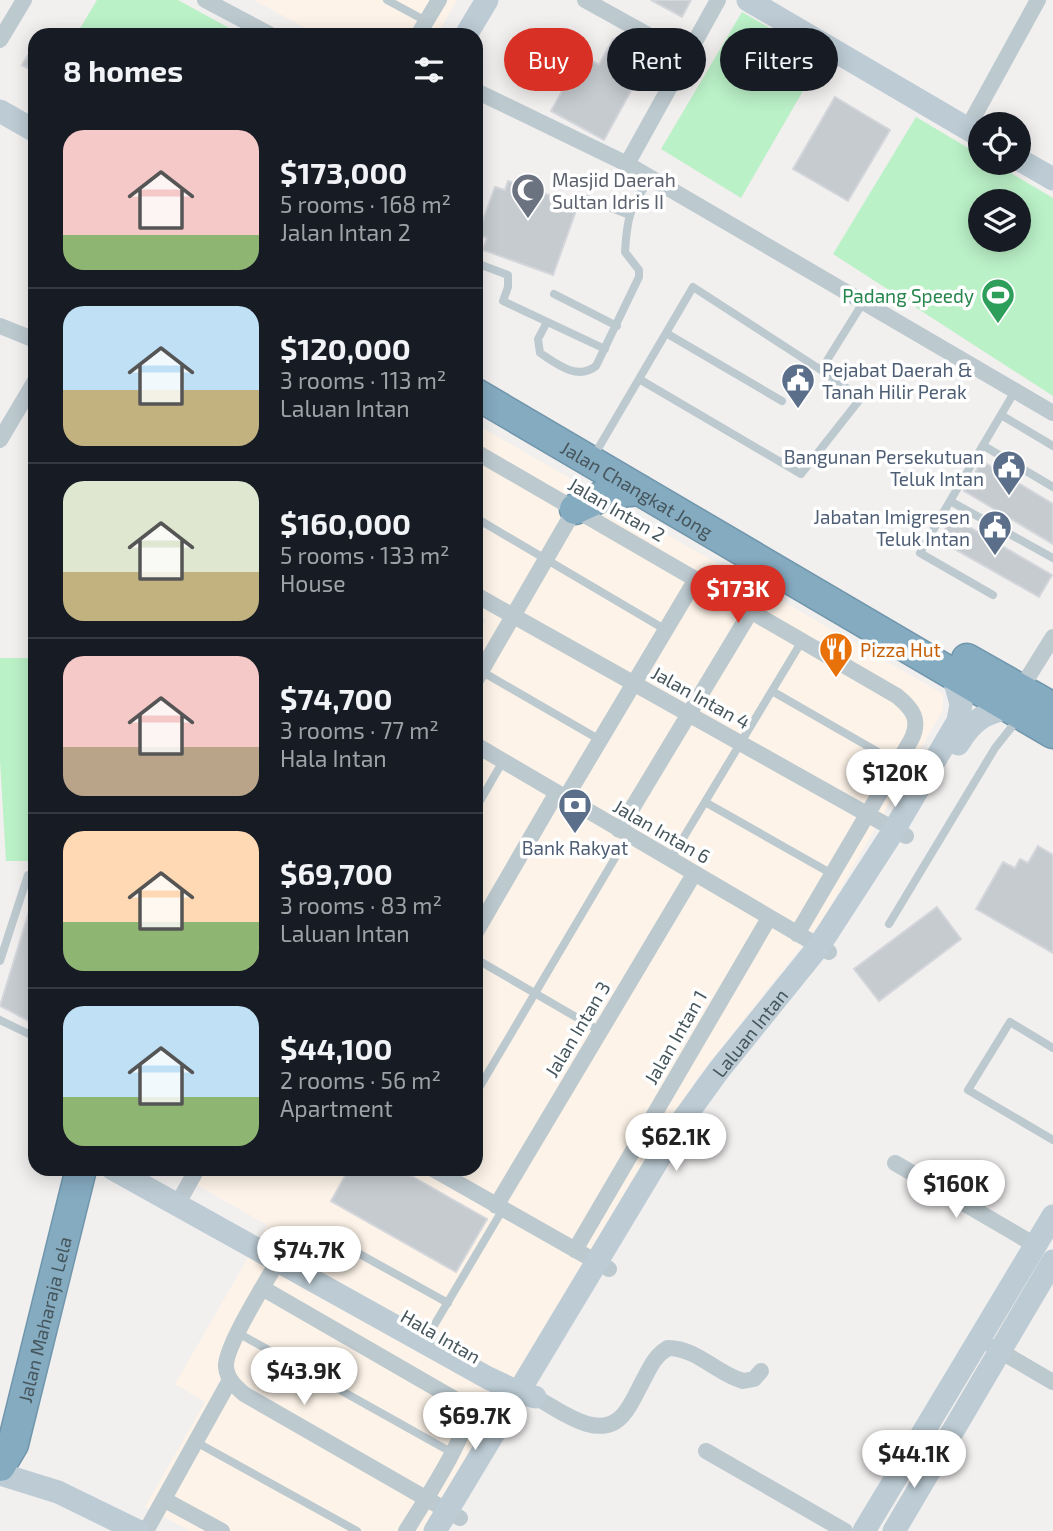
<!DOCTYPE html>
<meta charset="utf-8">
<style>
body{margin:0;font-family:"Exo 2",sans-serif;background:#20242c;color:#f1f3f6;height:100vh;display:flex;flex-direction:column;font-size:26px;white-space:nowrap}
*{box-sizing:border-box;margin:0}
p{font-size:23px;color:#9ea1a6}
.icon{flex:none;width:38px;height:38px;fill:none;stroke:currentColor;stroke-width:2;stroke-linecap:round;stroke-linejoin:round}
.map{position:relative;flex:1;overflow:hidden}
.details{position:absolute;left:28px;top:28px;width:455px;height:1148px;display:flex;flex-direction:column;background:#171b24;border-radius:21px;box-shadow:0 4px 18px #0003}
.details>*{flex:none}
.banner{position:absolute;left:504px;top:28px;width:443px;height:63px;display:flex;gap:14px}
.fabs{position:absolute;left:968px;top:112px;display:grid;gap:14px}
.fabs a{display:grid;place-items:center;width:63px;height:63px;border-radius:50%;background:#171b24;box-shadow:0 4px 18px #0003;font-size:35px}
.price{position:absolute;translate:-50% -60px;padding:0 16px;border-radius:24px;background:#fff;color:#222;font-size:23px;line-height:46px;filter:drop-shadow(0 2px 4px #0008)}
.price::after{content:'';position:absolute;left:50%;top:42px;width:21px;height:16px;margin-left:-10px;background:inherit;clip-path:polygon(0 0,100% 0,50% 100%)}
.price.selected{background:#d93025;color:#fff}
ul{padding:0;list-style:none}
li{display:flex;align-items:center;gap:21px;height:175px;padding:0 35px}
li+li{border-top:2px solid #363941}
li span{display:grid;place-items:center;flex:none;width:196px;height:140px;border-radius:21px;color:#555}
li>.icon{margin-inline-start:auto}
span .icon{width:84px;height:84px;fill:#fffc;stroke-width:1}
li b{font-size:30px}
h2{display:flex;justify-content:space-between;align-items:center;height:84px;padding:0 35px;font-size:30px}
.tag{padding:0 24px;border-radius:32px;background:#171b24;box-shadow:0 4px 18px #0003;font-size:24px;line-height:63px}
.tag.selected{background:#d93025;color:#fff}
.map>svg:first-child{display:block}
.commercial{fill:#fdf3e8}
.green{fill:#bbf1c7;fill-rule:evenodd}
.building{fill:#c6cbcf;stroke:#d3d6db;stroke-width:2}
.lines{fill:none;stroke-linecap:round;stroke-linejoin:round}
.highway-casing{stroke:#7096ac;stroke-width:33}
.lane{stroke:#bcc9cf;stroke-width:8}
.street{stroke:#bcc9cf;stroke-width:16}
.secondary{stroke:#bccbd4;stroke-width:23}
.highway{stroke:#85abc0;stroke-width:30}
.labels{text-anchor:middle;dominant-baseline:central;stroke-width:7;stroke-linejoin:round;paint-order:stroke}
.worship-label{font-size:19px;fill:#5b616d;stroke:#fff;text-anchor:start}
.leisure-label{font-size:19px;fill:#27864d;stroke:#fff;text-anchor:end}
.service-label{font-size:19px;fill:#4e5e75;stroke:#fff;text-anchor:end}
.street-label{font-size:19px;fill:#46565d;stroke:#fff}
.food-label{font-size:19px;fill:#c56008;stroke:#fff;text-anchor:start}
</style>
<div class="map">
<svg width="1053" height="1531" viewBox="0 0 1053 1531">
<rect width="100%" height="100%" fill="#f2efef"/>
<path class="commercial" d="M254,0H457L437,35H318Z
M476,424L943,694V710L821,922L698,1077L424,1531H190L145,1507L205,1402L175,1384L267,1225L178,1174L180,1169H476V638L486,620L476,613Z"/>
<path class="green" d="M97,0H178L242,35H76Z
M742,12L822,58L741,198L661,149Z
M916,117L980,155V163H994L1053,198V396L833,254ZM1018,201V240H980V201Z
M0,658H35V861H6L0,760Z"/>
<path class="building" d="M651,0H691L682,17Z
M550,38L599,65L613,39L649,58L604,140L551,111L566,84L534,67Z
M35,44V72L22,65Z
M835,97L890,130L848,201L793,169Z
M508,181L578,205L553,275L483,250L487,238L478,234L495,187L505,190Z
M982,461L1053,504V544L964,491Z
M952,517L1052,575L1039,597L939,540Z
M1038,846L1053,855V953L976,909L1003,862L1015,868L1020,859L1028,863Z
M33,899H35V1024L0,1006Z
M937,907L961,939L879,1001L854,969Z
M349,1169H399L487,1219L456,1272L331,1201Z"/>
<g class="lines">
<g class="highway-casing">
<g id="highway">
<path id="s2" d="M476,394L1053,733"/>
<path d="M575,509L609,493L639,490"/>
<path d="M967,659L1053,708"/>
<path id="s3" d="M0,1466L13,1444L81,1169"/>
</g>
</g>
<path class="lane" d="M387,0L426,21
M588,199L627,214
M476,263L508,275V287L503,301L605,349
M554,294L617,326
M547,322L538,339L540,353C557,364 577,381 596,366L639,277V270L625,252C627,217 630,206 651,178
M666,333L782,401
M639,379L801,474L861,398L821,370
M1015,391L950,501L1053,558
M1001,415L1053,446
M984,446L1053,487
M599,447L693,287L821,370L864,301
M950,501L920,553L993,595
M476,518L666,630
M481,671L600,740
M772,691L897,763
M705,802L832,874
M476,808L503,761
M670,860L802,641
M889,924L995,748L1018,719
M476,959L600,1031
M0,961L28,875L35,879
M0,1020L35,1037
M1053,1048L1010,1022L968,1090L1053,1140
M476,1093L628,836
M285,1248L299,1233L320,1232L448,1303
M238,1333L451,1452
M426,1339L503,1209
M196,1442L357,1531"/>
<path class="street" d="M205,0L271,35
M585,0L686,56
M418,35L439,0
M0,40L24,0
M476,91L627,164L1053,413
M967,129L1038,0
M627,164L718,0
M0,326L35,340
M0,440L35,381
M476,452L897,696C913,709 921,720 911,740L797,934
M476,595L906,836
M476,680L575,509
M1020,690L1053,637
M476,745L829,952
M565,799L696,579
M619,830L751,611
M476,932L556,794
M895,1163L1035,1245
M433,1169L609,1269
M177,1205L197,1169
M496,1206L694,874
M285,1248C273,1272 224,1346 226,1367C227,1379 236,1387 244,1394L460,1518
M575,1250L769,918
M264,1289L458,1401C461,1405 465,1410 466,1415C469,1433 418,1512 406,1531
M993,1347L1053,1382
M535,1397C558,1409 599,1443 623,1415C632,1405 638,1389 645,1377C651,1365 656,1355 668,1348C697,1348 717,1374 743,1381L754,1379L761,1371
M706,1451L845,1531
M165,1500L222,1531
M146,1531L230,1380"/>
<g class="secondary">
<path d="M748,0L980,136"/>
<path d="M466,35L487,0"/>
<path d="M0,111L35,131"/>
<path d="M1018,159L1053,179"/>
<path d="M958,744C972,721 983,713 1010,708"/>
<path d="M113,1169L488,1378L520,1393L535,1397"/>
<path d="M0,1474L58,1492L138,1531"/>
<path id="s1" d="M435,1531L679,1125L719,1070L819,946L894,830L958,721L961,704L953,675"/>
<path d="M864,1531L1053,1216"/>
<path d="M894,1531L1053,1261"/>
</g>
<use href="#highway" class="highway"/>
</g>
<defs>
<g id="mosque-pin" transform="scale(1.75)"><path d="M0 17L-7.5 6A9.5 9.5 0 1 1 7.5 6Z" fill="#6b7280" stroke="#fff"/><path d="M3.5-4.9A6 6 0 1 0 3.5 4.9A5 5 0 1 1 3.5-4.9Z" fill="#fff"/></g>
<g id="stadium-pin" transform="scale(1.75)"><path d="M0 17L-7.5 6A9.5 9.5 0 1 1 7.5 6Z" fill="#2e9e5b" stroke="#fff"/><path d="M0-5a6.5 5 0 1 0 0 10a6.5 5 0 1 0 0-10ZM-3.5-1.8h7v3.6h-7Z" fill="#fff"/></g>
<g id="civic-pin" transform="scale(1.75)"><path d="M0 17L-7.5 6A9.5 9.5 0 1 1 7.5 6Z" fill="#5c6f8a" stroke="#fff"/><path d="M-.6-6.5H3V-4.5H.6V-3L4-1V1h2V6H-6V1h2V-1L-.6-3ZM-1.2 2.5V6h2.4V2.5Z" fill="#fff"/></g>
<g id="restaurant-pin" transform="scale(1.75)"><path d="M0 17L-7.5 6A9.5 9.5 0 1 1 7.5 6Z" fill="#e8710a" stroke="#fff"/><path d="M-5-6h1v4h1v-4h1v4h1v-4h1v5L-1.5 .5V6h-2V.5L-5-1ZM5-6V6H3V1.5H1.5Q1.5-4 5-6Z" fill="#fff"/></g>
<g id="bank-pin" transform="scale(1.75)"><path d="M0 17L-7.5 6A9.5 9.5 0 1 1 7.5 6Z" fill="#5c6f8a" stroke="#fff"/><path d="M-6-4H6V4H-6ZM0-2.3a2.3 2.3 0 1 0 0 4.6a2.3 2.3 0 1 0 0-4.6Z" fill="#fff"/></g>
</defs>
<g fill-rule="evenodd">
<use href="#mosque-pin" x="528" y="190"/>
<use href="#stadium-pin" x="998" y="295"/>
<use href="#civic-pin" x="798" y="380"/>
<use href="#civic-pin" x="1009" y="467"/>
<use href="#civic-pin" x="995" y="527"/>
<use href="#restaurant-pin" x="836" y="649"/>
<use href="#bank-pin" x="575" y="805"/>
</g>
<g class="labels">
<g class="worship-label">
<text x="552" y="179">Masjid Daerah<tspan x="552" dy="22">Sultan Idris II</tspan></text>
</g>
<g class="leisure-label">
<text x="974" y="295">Padang Speedy</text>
</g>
<g class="service-label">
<text x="822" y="369" text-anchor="start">Pejabat Daerah &amp;<tspan x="822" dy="22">Tanah Hilir Perak</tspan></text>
<text x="984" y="456">Bangunan Persekutuan<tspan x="984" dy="22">Teluk Intan</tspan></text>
<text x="970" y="516">Jabatan Imigresen<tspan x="970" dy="22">Teluk Intan</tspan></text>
<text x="575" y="847" text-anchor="middle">Bank Rakyat</text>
</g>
<g class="street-label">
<text stroke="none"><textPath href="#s2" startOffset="187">Jalan Changkat Jong</textPath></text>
<text transform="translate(617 509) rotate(30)">Jalan Intan 2</text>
<text transform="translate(701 697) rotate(29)">Jalan Intan 4</text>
<text transform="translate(662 831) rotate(30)">Jalan Intan 6</text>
<text transform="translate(577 1029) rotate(-59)">Jalan Intan 3</text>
<text stroke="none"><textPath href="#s1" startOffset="590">Laluan Intan</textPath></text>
<text transform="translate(675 1037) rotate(-60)">Jalan Intan 1</text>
<text stroke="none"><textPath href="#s3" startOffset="154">Jalan Maharaja Lela</textPath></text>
<text transform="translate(441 1336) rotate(30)">Hala Intan</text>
</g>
<g class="food-label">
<text x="860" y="649">Pizza Hut</text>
</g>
</g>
</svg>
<div class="fabs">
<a><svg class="icon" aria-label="locate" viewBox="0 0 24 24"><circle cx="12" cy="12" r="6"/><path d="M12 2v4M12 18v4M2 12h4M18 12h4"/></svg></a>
<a><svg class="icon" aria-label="layers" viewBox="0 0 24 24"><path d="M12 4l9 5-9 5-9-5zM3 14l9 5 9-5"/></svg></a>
</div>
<b class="price selected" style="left:738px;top:625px">$173K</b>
<b class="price" style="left:895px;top:809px">$120K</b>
<b class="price" style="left:676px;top:1173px">$62.1K</b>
<b class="price" style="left:956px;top:1220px">$160K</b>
<b class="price" style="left:309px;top:1286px">$74.7K</b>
<b class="price" style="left:304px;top:1407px">$43.9K</b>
<b class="price" style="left:475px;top:1452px">$69.7K</b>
<b class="price" style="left:914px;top:1490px">$44.1K</b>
<div class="banner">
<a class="tag selected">Buy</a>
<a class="tag">Rent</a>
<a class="tag">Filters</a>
</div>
<section class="details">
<h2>8 homes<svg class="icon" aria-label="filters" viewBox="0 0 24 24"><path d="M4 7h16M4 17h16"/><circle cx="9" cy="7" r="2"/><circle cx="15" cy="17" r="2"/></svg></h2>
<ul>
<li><span style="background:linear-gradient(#f6c9c9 75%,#8fb573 0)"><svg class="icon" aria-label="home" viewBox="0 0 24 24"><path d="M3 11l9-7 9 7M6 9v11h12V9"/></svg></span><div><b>$173,000</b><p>5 rooms · 168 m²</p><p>Jalan Intan 2</p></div></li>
<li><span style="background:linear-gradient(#bfe0f5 60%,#c2b280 0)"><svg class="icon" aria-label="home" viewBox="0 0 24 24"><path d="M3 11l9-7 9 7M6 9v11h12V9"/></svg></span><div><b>$120,000</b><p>3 rooms · 113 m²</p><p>Laluan Intan</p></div></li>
<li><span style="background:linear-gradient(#dfe7d0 65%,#c2b280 0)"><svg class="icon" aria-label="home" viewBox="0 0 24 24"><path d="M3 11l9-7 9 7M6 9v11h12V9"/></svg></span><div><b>$160,000</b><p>5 rooms · 133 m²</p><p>House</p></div></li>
<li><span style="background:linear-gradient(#f6c9c9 65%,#b9a48a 0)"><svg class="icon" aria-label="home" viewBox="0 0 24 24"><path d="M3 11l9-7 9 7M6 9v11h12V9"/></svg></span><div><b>$74,700</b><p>3 rooms · 77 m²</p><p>Hala Intan</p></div></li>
<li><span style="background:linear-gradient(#ffd9b3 65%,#8fb573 0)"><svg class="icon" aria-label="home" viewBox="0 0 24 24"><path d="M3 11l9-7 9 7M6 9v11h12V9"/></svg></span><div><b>$69,700</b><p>3 rooms · 83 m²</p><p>Laluan Intan</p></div></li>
<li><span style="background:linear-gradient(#bfe0f5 65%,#8fb573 0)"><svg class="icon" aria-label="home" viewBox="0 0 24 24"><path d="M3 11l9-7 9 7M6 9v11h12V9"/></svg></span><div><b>$44,100</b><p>2 rooms · 56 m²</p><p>Apartment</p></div></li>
</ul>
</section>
</div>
